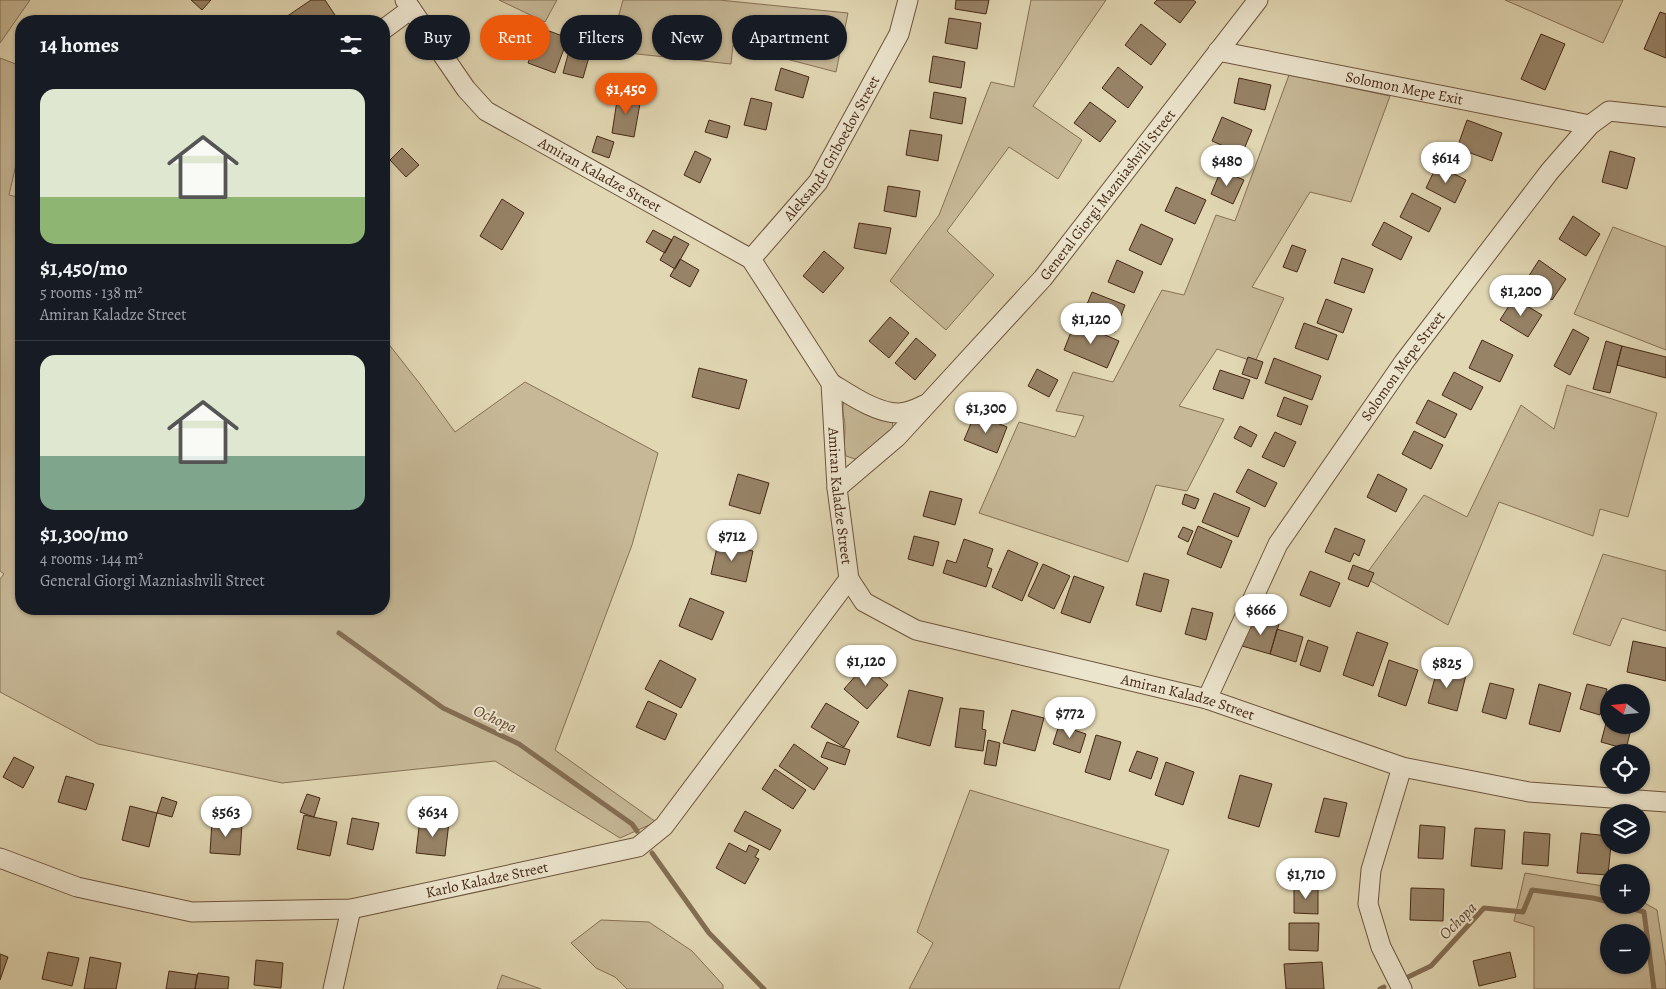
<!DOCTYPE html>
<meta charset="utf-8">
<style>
body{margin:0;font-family:Alegreya,serif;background:#20242c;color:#f1f3f6;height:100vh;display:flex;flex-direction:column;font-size:19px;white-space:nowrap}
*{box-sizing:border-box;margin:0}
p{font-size:16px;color:#9ea1a6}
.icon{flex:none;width:28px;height:28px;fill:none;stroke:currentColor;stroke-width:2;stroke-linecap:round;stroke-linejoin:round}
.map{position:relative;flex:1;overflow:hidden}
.panel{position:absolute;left:15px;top:15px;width:375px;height:600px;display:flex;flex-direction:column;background:#171b24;border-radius:20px;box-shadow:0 1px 4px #0004}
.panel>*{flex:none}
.top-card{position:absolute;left:405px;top:15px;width:475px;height:45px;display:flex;gap:10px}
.needle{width:32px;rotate:286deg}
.controls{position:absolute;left:1600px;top:684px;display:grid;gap:10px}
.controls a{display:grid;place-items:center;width:50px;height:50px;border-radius:50%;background:#171b24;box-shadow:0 1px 4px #0004;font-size:25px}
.price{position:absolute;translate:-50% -42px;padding:0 11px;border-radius:18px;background:#fff;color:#222;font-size:16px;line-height:32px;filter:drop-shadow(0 1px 2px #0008)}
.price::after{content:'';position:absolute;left:50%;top:30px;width:15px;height:11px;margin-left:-8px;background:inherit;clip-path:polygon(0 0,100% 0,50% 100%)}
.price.active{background:#ea580c;color:#fff}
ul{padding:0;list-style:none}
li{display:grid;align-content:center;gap:10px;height:265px;padding:0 25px}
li+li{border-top:1px solid #363941}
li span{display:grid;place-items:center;height:155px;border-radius:15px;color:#555}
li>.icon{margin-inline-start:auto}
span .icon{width:90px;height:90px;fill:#fffc;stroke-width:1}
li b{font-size:21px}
h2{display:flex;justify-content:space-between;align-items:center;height:60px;padding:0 25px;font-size:21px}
.tag{padding:0 18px;border-radius:22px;background:#171b24;box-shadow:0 1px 4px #0004;font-size:18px;line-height:45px}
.tag.active{background:#ea580c;color:#fff}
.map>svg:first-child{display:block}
.green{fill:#c7b998;stroke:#867056;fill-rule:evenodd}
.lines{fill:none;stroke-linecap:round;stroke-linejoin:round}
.stream{stroke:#836e53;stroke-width:5}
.building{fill:#978367;stroke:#462815}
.minor-casing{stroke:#6d543c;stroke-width:21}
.minor{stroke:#ece5ce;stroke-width:19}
.labels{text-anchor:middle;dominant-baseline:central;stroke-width:4;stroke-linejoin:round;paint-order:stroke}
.street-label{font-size:15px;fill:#462815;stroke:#ece5ce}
.water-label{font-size:16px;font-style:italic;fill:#60452f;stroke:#ece5ce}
</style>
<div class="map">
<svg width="1666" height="989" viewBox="0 0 1666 989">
<rect width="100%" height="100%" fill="#e1d7b3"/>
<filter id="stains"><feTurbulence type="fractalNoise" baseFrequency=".004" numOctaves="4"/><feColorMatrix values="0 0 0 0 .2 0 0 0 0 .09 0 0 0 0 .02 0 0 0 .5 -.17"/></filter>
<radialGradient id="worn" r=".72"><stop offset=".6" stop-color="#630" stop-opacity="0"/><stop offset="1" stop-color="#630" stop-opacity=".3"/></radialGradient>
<path class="green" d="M0,0H30L0,43Z
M499,0H557L545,22Z
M623,0H719L848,13L836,72L733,45L731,64L609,51Z
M1031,0H1106L1033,106L1082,140L1058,179L1009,147L947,231L994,275L946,330L890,281L939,215L991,82L1014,87Z
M1505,0H1623L1603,43Z
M0,58L21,66V143L9,195L21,198V609H384V338L420,384L455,432L525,382L658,453L632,545L555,750L656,822L620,838L495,761L282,783L98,744L0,692V579L4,574L0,571Z
M1289,75L1390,96L1351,202L1310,192L1252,287L1284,298L1255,362L1217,349L1179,406L1224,419L1187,491L1156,485L1128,562L979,513L1019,422L1075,437L1084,416L1056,411L1073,372L1113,382L1162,290L1184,295L1216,215L1235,221Z
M1613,227L1666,247V350L1574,314Z
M1567,385L1657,413L1628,517L1600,509L1593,536L1499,502L1448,625L1364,577L1424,495L1467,517L1521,405L1554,429Z
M844,402L892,419L893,428L864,457L855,459L846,456C843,446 845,438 845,427C845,418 841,411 844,402Z
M1603,554L1666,571V631L1622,618L1610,646L1573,634Z
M970,790L1169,850L1119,989H909L933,943L917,932Z
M1525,873L1609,887V905H1641V901L1657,910L1666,967V989H1534V927L1514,921ZM1609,932H1641V965H1609Z
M601,920L649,922L692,951L723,985V989H627L615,977L596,968L571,943Z
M502,975L541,989H497Z"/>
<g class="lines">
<path class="stream" d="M339,633L443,708L519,744L632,824L637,831
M652,853L709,933L764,989
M1619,905L1644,912L1654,989
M1408,977L1431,966L1484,908L1523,912L1532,890L1593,898L1609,902
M1380,989L1384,987"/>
</g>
<path class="building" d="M191,0H211L202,10Z
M311,0H325L339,21H289L286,17Z
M956,0H989L986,14L955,9Z
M1157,0H1193L1196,2L1180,23L1154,3Z
M1660,12L1666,14V58L1644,49Z
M949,18L981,23L977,49L945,43Z
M1141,24L1166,44L1151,65L1125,45Z
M541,28L568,38L555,73L528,63Z
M1541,34L1565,44L1545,90L1521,79Z
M569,51L589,57L583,78L563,73Z
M933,56L965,62L961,88L929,82Z
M1118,67L1143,87L1128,108L1102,88Z
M781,68L809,77L803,98L775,90Z
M1239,78L1271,85L1265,110L1234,103Z
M934,92L966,98L962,124L930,118Z
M618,94L641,98L634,137L612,133Z
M751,98L772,103L766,130L744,125Z
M1090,102L1116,121L1100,142L1074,123Z
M1222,117L1252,130L1242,154L1212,141Z
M709,120L730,126L727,138L705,132Z
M1467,120L1502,133L1492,161L1457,148Z
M910,130L942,135L938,161L906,155Z
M597,136L614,142L609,158L592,152Z
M402,148L419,165L406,177L390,160Z
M695,151L711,159L700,183L684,175Z
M1610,151L1635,158L1627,189L1602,182Z
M1437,165L1466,180L1455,203L1426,188Z
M1221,170L1244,180L1233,204L1211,194Z
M888,186L920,191L916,217L884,211Z
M1176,187L1206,200L1195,224L1165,211Z
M1412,193L1441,208L1429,232L1400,217Z
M502,199L524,213L502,250L480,236Z
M1573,216L1600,234L1586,256L1559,239Z
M1384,222L1412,237L1401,260L1372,245Z
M859,223L891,228L886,254L854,248Z
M1141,224L1173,239L1161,265L1129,250Z
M653,230L672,240L665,253L646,242Z
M674,236L689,244L675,269L660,260Z
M1292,245L1306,250L1297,272L1283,267Z
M824,251L844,268L823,293L803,276Z
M1342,258L1373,269L1364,293L1334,283Z
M680,259L699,270L690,287L670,276Z
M1117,260L1143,272L1134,293L1108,282Z
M1539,260L1566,279L1552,300L1525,282Z
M1092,292L1125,305L1115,332L1081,319Z
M1514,298L1542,315L1528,337L1500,320Z
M1326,299L1352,309L1343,333L1317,323Z
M890,317L909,333L889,358L869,341Z
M1075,322L1119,341L1107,368L1064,350Z
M1304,323L1337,335L1328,360L1295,348Z
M1573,329L1589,338L1570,375L1554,366Z
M916,338L936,355L915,380L895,363Z
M1482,340L1513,355L1500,382L1469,368Z
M1606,341L1622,346L1610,393L1593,389Z
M1622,346L1666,357V378L1617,365Z
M1248,357L1263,362L1257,379L1242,374Z
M1274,358L1321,376L1312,400L1265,383Z
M699,368L747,380L739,409L692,397Z
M1037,369L1058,380L1049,397L1028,386Z
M1220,370L1250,380L1243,399L1213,389Z
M1454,372L1483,387L1471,410L1442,395Z
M1284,397L1308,406L1301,425L1277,416Z
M1428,400L1457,414L1445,438L1416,423Z
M975,414L1007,427L997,453L964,440Z
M1240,426L1257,435L1251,447L1234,438Z
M1414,431L1443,445L1431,469L1402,454Z
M1275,432L1296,442L1284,467L1262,457Z
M1248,469L1277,483L1265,507L1236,492Z
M738,474L769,483L760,514L729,505Z
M1378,474L1407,489L1396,512L1367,497Z
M930,491L962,499L955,525L923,516Z
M1214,493L1250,508L1238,537L1202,522Z
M1185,494L1199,499L1195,509L1182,504Z
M1198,526L1232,541L1221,568L1187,554Z
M1183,527L1193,531L1188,542L1178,537Z
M1335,528L1365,540L1359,556L1354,553L1350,562L1325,552Z
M914,536L939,542L933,566L908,559Z
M964,539L993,549L987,567L992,569L986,587L943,573L947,560L956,563Z
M718,543L753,551L746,582L711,574Z
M1008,550L1038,563L1022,601L992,587Z
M1043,564L1070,576L1054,609L1028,596Z
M1353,565L1374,573L1368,587L1348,579Z
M1310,571L1340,583L1330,607L1300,595Z
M1144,573L1169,580L1161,612L1136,605Z
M1074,576L1104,587L1090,623L1061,613Z
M690,598L724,612L712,640L679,626Z
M1192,608L1213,613L1206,640L1185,634Z
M1258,618L1279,624L1270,654L1242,646L1250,621L1257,623Z
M1277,629L1303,637L1296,662L1270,654Z
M1357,632L1388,643L1373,686L1343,675Z
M1308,640L1328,647L1320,672L1300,665Z
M1633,641L1666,648V681L1627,672Z
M660,660L696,679L681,708L645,689Z
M1389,660L1418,670L1406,706L1378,696Z
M865,665L888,685L867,709L844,689Z
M1438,667L1466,675L1457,711L1428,703Z
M1490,683L1514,689L1506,719L1482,712Z
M1539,684L1571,693L1560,732L1529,724Z
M1587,684L1607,689L1600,715L1580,709Z
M909,690L943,698L930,746L897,737Z
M648,701L677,714L665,740L636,727Z
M826,703L859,722L844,747L811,727Z
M960,708L984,711L982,729L986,730L983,751L955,747Z
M1012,710L1044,718L1035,751L1003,743Z
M1609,712V725H1632L1626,749L1601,742Z
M1059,725L1086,734L1080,753L1053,744Z
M1096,735L1121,742L1110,780L1085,772Z
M988,740L1000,743L996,766L984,764Z
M827,742L850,750L845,765L821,757Z
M794,744L828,768L814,790L779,766Z
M1137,751L1158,758L1151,779L1129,771Z
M14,757L34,767L23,788L3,777Z
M1166,762L1194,772L1183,805L1155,795Z
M775,769L806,790L793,809L762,789Z
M1240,775L1272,784L1259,827L1228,818Z
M66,776L94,784L86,810L58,802Z
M307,794L320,798L314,817L300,812Z
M162,797L177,802L172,817L157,813Z
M1324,798L1347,803L1339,837L1315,832Z
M130,806L157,813L149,847L122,840Z
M745,811L781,830L770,850L734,831Z
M304,815L337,822L330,856L297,849Z
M352,818L379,823L373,850L347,844Z
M420,819L449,822L445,856L416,853Z
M212,821L242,824L240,855L210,853Z
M1420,825L1445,827L1443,859L1418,858Z
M1475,828L1505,830L1502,869L1471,866Z
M1524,832L1550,834L1548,866L1522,864Z
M1581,833L1609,836V845H1611L1608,875L1577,873Z
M729,843L746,852L749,845L759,850L755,857L759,859L745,884L716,868Z
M1294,886H1318V914L1294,913Z
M1411,888L1444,889L1443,921L1410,920Z
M1289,923H1319L1318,951L1289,950Z
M48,952L79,958L72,986L42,979Z
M1510,952L1516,977L1479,986L1473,961Z
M0,954L8,957L0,980Z
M90,957L121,963L116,989H84Z
M256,960L283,963L281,988L254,985Z
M1322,962L1324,989H1286L1284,964Z
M169,971L197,975L195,989H166Z
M198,973L229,977L228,989H195Z"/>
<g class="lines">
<g class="minor-casing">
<g id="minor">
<path id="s1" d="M405,0L466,89L486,111L751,259L831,383L837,488L849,579L864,602L916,630L1207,699L1402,767L1529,792L1666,802"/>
<path d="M384,29L411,9"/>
<path id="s2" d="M1218,51L1590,125"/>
<path id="s3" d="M751,259L818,182L899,34L908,0"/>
<path d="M831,383C849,394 876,413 898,413C907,413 916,409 924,405"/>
<path id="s4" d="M837,488L897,437L1043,278L1258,0"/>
<path id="s5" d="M1207,699L1278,544L1404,362L1550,171L1590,125L1609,111L1666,117"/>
<path d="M1402,767L1371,870L1368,904L1381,947L1402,989"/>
<path id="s6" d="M0,858L77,887L192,912L351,909L638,847L664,826L849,579"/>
<path d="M333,989L351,909"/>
</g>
</g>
<use href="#minor" class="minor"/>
</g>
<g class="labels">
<g class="street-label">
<text stroke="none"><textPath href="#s2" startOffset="190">Solomon Mepe Exit</textPath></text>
<text stroke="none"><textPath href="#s3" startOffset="138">Aleksandr Griboedov Street</textPath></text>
<text stroke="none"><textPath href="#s1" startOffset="268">Amiran Kaladze Street</textPath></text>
<text stroke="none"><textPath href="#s4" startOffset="400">General Giorgi Mazniashvili Street</textPath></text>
<text stroke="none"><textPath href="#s5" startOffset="388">Solomon Mepe Street</textPath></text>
<text stroke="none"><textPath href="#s1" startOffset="702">Amiran Kaladze Street</textPath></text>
<text stroke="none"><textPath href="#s1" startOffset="1152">Amiran Kaladze Street</textPath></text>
<text stroke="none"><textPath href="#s6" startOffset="498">Karlo Kaladze Street</textPath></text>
</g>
<g class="water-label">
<text transform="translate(495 719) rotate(25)">Ochopa</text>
<text transform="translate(1458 921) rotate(-45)">Ochopa</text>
</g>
</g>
<rect width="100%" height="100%" filter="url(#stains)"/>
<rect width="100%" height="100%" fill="url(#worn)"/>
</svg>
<div class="controls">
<a><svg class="needle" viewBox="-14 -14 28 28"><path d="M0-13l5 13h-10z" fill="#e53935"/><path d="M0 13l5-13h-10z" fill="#9ea1a6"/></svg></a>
<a><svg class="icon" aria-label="locate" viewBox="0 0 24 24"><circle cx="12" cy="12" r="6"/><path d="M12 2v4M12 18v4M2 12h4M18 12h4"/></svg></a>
<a><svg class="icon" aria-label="layers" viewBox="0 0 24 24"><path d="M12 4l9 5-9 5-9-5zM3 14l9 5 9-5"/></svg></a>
<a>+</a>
<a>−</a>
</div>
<b class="price active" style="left:626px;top:115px">$1,450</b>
<b class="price" style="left:1446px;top:184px">$614</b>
<b class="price" style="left:1227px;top:187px">$480</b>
<b class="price" style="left:1521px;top:317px">$1,200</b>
<b class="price" style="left:1091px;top:345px">$1,120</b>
<b class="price" style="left:986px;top:434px">$1,300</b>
<b class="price" style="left:732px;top:562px">$712</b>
<b class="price" style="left:1261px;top:636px">$666</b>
<b class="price" style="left:866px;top:687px">$1,120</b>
<b class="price" style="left:1447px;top:689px">$825</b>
<b class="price" style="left:1070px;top:739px">$772</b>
<b class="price" style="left:226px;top:838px">$563</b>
<b class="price" style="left:433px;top:838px">$634</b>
<b class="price" style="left:1306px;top:900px">$1,710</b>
<div class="top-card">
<a class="tag">Buy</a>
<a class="tag active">Rent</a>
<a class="tag">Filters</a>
<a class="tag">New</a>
<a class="tag">Apartment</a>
</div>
<section class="panel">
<h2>14 homes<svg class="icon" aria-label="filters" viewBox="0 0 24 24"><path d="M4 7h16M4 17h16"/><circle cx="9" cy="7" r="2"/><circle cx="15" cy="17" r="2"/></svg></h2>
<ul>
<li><span style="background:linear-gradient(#dfe7d0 70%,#8fb573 0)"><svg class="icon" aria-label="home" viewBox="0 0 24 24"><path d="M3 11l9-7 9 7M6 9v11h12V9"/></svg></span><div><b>$1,450/mo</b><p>5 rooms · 138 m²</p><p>Amiran Kaladze Street</p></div></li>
<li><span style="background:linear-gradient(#dfe7d0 65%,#7fa58c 0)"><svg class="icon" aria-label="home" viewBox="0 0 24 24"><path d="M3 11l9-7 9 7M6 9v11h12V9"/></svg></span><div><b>$1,300/mo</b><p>4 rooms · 144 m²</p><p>General Giorgi Mazniashvili Street</p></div></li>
</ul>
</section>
</div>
